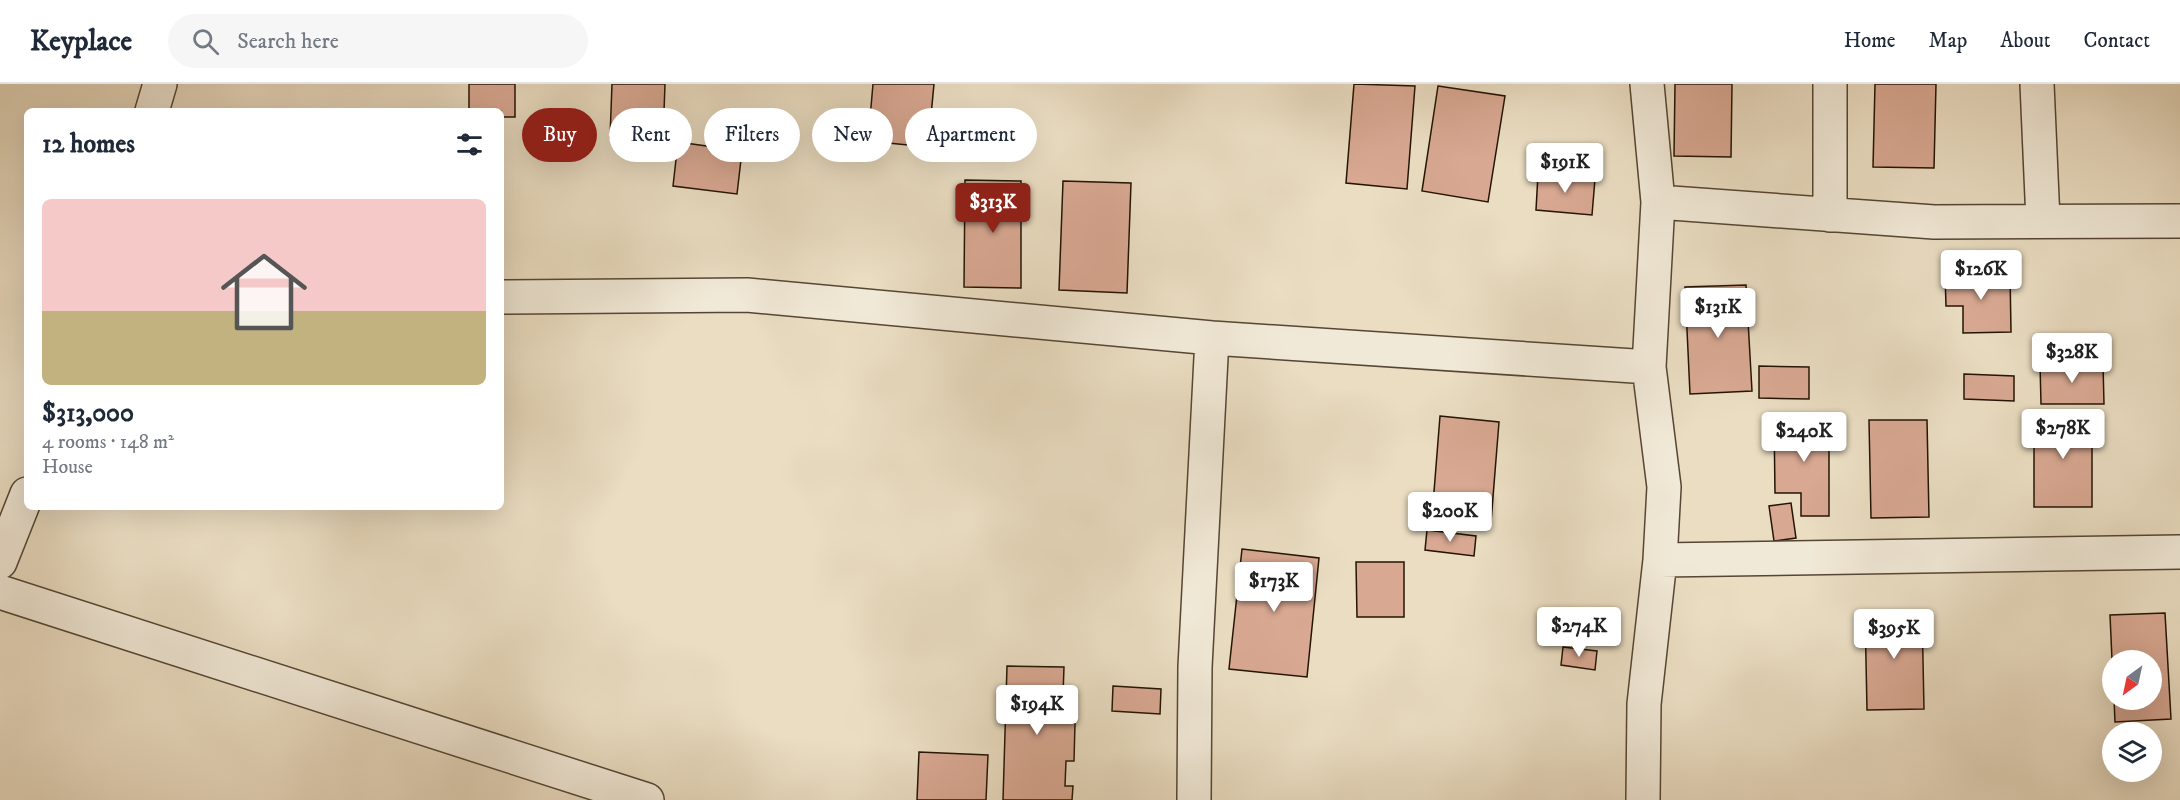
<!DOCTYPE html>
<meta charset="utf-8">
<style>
body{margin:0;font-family:"IM FELL DW Pica",serif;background:#f6f6f7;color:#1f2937;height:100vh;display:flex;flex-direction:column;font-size:22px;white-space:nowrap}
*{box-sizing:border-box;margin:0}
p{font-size:20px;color:#747a83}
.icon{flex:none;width:33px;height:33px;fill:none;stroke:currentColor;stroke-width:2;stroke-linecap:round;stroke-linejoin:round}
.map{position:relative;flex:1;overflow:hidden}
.sheet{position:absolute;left:24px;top:24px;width:480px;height:402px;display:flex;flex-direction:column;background:#fff;border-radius:9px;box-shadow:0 6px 24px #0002}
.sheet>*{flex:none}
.hud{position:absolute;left:522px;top:24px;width:570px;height:54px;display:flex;gap:12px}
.needle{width:39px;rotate:213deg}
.fabs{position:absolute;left:2102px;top:566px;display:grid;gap:12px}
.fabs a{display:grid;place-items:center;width:60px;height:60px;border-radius:50%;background:#fff;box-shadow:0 6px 24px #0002;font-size:30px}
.price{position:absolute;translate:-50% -51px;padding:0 14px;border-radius:6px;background:#fff;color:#222;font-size:20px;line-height:39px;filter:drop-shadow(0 2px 3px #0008)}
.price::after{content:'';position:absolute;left:50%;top:36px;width:18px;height:14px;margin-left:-9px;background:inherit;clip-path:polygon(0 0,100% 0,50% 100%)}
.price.active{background:#8f2418;color:#fff}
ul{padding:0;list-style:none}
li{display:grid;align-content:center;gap:12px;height:318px;padding:0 18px}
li+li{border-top:2px solid #e0e1e3}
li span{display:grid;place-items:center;height:186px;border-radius:9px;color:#555}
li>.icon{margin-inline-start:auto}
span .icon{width:108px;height:108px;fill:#fffc;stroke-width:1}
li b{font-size:26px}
h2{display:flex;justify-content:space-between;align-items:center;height:72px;padding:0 18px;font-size:26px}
.tag{padding:0 21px;border-radius:27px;background:#fff;box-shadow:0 6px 24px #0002;font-size:21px;line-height:54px}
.tag.active{background:#8f2418;color:#fff}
header{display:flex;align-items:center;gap:36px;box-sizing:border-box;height:84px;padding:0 30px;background:#fff;border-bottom:2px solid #e0e1e3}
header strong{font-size:28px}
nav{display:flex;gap:33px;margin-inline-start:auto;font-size:21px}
.search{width:420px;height:54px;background:#f6f6f7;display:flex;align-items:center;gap:15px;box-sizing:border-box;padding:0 21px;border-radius:33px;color:#747a83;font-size:22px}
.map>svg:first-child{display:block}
.building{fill:#d8a892;stroke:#231403;stroke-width:1.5}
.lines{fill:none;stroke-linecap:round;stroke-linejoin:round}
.minor-casing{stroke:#554633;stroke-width:36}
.minor{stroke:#f1e9d7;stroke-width:33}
</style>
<header>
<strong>Keyplace</strong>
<div class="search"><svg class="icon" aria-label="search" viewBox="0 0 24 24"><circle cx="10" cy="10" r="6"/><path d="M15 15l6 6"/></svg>Search here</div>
<nav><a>Home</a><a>Map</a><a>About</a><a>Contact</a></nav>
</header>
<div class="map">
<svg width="2180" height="716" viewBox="0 0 2180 716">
<rect width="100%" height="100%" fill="#eaddc2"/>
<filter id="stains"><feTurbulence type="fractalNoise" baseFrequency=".00333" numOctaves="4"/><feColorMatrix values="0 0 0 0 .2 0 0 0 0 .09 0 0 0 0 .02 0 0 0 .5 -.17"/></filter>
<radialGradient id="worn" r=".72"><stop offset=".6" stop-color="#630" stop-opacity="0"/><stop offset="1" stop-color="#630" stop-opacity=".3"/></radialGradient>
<path class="building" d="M469,0H515V33H501V27H469Z
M612,0H665L663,55L610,54Z
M873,0H934L928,63L868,57Z
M1354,0L1415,2L1407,105L1346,99Z
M1675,0H1732L1731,73L1674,72Z
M1875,0H1936L1934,84L1873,83Z
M1438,2L1505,12L1488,118L1422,107Z
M678,58L742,67L737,110L673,102Z
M1538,90L1595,95L1592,131L1536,126Z
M965,96L1021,97V204L964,203Z
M1063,97L1131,99L1127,209L1059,206Z
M2010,189L2011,248L1963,249V222H1946L1945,190Z
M1746,201L1752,307L1690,310L1685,203Z
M2040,280H2103L2104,320H2041Z
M1759,282L1809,283V315L1759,314Z
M1964,290L2014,292V317L1964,315Z
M2034,330H2092V423H2034Z
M1440,332L1499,338L1491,438L1432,433Z
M1774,335H1829V432H1801V409H1775Z
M1869,336H1927L1929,433L1871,434Z
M1791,419L1796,454L1774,457L1769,422Z
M1427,446L1476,452L1474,472L1425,466Z
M1242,465L1319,474L1307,593L1229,585Z
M1356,478H1404V533H1357Z
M1865,527H1922L1924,625L1867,626Z
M2165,529L2171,635L2115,638L2114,615H2151V576H2112L2110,531Z
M1563,563L1597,567L1595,586L1561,581Z
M1007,582L1064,583L1062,639H1075L1074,677H1066L1065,702H1073L1072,716H1003Z
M1113,602L1161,605L1160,630L1112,627Z
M919,668L988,671L986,716H917Z"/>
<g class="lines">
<g class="minor-casing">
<path id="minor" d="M2037,0L2043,137
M152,27L160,0
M1658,118L1934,138L2180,137
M1830,131V0
M501,213L747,211L1212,254L1649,283
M1660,476L2180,468
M0,478L27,410
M0,508L647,716
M1194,716L1195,583L1212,254
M1643,716L1644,620L1660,476L1664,403L1649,283L1658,118L1647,0"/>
</g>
<use href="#minor" class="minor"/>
</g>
<rect width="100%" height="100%" filter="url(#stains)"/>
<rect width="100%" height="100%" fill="url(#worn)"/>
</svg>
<div class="fabs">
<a><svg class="needle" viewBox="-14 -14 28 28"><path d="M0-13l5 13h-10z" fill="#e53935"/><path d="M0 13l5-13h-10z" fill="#747a83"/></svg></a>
<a><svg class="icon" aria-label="layers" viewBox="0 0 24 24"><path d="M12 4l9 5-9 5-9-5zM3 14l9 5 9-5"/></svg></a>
</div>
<b class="price" style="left:1565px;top:110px">$191K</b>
<b class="price active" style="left:993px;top:150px">$313K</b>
<b class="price" style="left:1981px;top:217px">$126K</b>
<b class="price" style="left:1718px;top:255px">$131K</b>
<b class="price" style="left:2072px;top:300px">$328K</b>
<b class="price" style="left:2063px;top:376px">$278K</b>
<b class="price" style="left:1804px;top:379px">$240K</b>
<b class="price" style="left:1450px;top:459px">$200K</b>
<b class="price" style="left:1274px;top:529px">$173K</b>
<b class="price" style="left:1579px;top:574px">$274K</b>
<b class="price" style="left:1894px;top:576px">$395K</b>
<b class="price" style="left:1037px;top:652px">$194K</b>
<div class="hud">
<a class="tag active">Buy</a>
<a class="tag">Rent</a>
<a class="tag">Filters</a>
<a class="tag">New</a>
<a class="tag">Apartment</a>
</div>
<section class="sheet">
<h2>12 homes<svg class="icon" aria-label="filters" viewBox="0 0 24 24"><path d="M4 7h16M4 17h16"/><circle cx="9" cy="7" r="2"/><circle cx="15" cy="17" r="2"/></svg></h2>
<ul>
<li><span style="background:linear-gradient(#f6c9c9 60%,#c2b280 0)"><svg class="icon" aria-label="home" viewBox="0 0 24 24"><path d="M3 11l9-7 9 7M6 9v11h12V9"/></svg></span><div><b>$313,000</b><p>4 rooms · 148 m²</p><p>House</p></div></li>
</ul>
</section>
</div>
